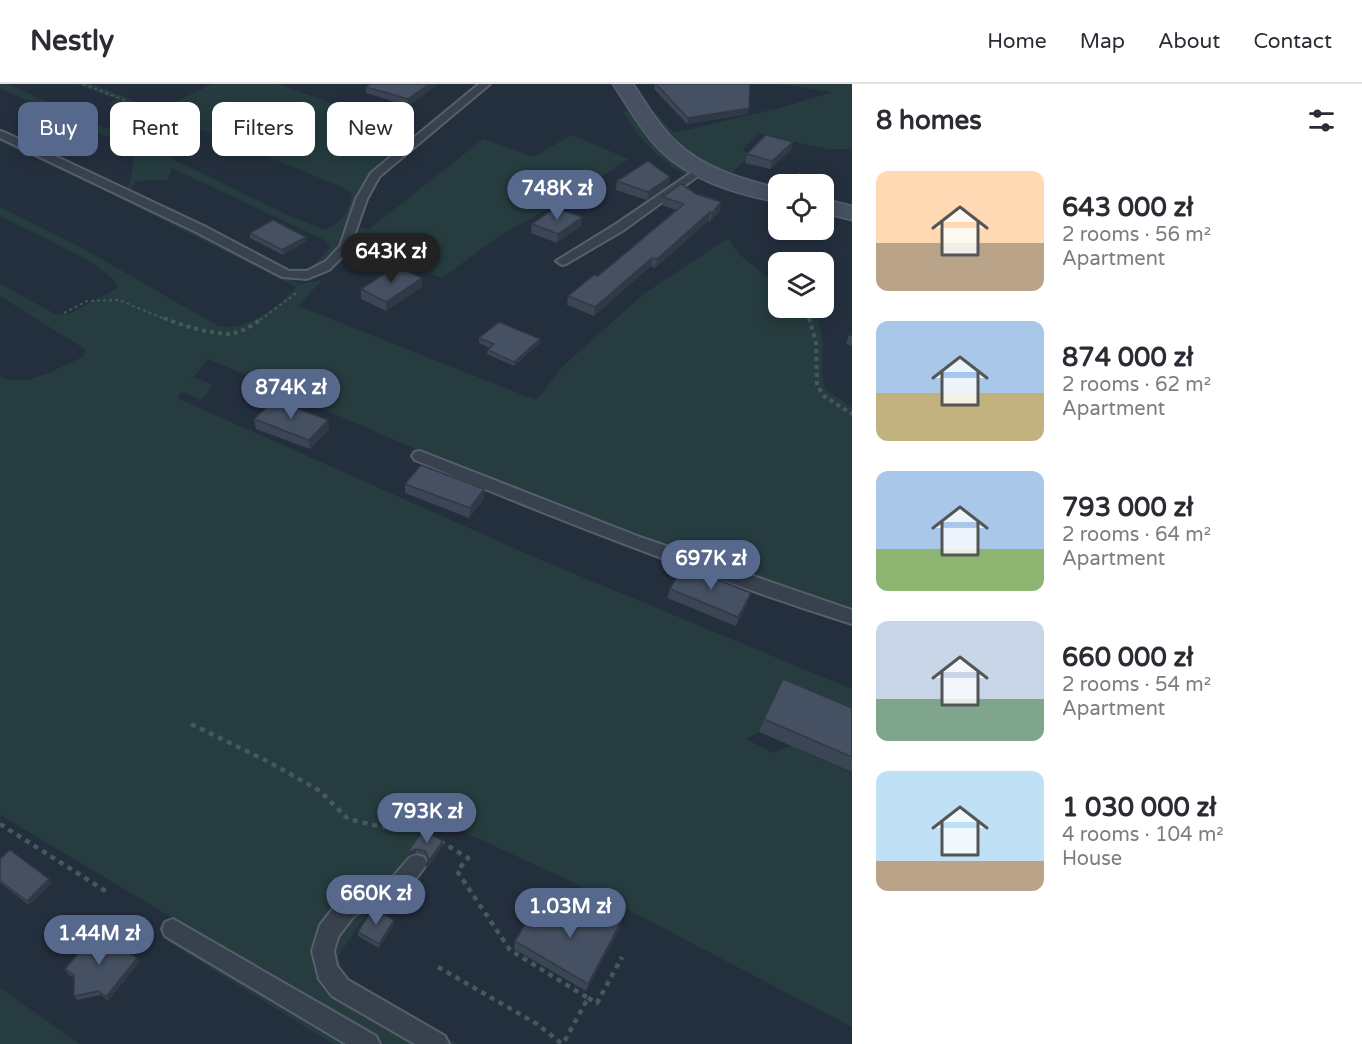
<!DOCTYPE html>
<meta charset="utf-8">
<style>
body{margin:0;font-family:"Varela Round",sans-serif;background:#f7f7f7;color:#2b2b33;height:100vh;display:flex;flex-direction:column;font-size:22px;white-space:nowrap}
*{box-sizing:border-box;margin:0}
p{font-size:20px;color:#7c7c81}
.icon{flex:none;width:33px;height:33px;fill:none;stroke:currentColor;stroke-width:2;stroke-linecap:round;stroke-linejoin:round}
.map{position:relative;flex:1;overflow:hidden}
.side{display:flex;flex-direction:column;background:#fff;width:510px}
.side>*{flex:none}
.banner{position:absolute;left:18px;top:18px;width:570px;height:54px;display:flex;gap:12px}
.buttons{position:absolute;left:768px;top:90px;display:grid;gap:12px}
.buttons a{display:grid;place-items:center;width:66px;height:66px;border-radius:12px;background:#fff;box-shadow:0 3px 15px #0003;font-size:30px}
.price{position:absolute;translate:-50% -51px;padding:0 14px;border-radius:21px;background:#56698c;color:#fff;font-size:20px;line-height:39px;filter:drop-shadow(0 2px 3px #0008)}
.price::after{content:'';position:absolute;left:50%;top:36px;width:18px;height:14px;margin-left:-9px;background:inherit;clip-path:polygon(0 0,100% 0,50% 100%)}
.price.selected{background:#222;color:#fff}
ul{padding:0;list-style:none}
li{display:flex;align-items:center;gap:18px;height:150px;padding:0 24px}
li span{display:grid;place-items:center;flex:none;width:168px;height:120px;border-radius:12px;color:#555}
li>.icon{margin-inline-start:auto}
span .icon{width:72px;height:72px;fill:#fffc;stroke-width:1}
li b{font-size:26px}
h2{display:flex;justify-content:space-between;align-items:center;height:72px;padding:0 24px;font-size:26px}
.chip{padding:0 21px;border-radius:12px;background:#fff;box-shadow:0 3px 15px #0003;font-size:21px;line-height:54px}
.chip.selected{background:#56698c;color:#fff}
header{display:flex;align-items:center;gap:36px;box-sizing:border-box;height:84px;padding:0 30px;background:#fff;border-bottom:2px solid #e1e1e2}
header strong{font-size:28px}
nav{display:flex;gap:33px;margin-inline-start:auto;font-size:21px}
main{display:flex;flex:1;min-height:0}
.map>svg:first-child{display:block}
.green{fill:#263c3f;fill-rule:evenodd}
.lines{fill:none;stroke-linecap:round;stroke-linejoin:round}
.lane-casing{stroke:#565f6c;stroke-width:4}
.secondary-casing{stroke:#565f6c;stroke-width:3}
.path-far2{stroke:#44595c;stroke-width:2;stroke-dasharray:3 3;stroke-linecap:butt}
.path-far1{stroke:#44595c;stroke-width:4;stroke-dasharray:4 4;stroke-linecap:butt}
.path{stroke:#44595c;stroke-width:4.5;stroke-dasharray:5 5;stroke-linecap:butt}
.lane{fill:#38414e;fill-rule:evenodd}
.secondary{fill:#465061;fill-rule:evenodd}
.wall{fill:#3b4654}
.shaded-wall{fill:#303945}
.building{fill:#455162;stroke:#303945;stroke-width:1.5}
</style>
<header>
<strong>Nestly</strong>
<nav><a>Home</a><a>Map</a><a>About</a><a>Contact</a></nav>
</header>
<main>
<div class="map">
<svg width="852" height="960" viewBox="0 0 852 960">
<rect width="100%" height="100%" fill="#242f3e"/>
<path class="green" d="M0,0H8L113,47L127,43L124,49L140,58L143,44H173L172,75L290,132L325,146C345,136 345,133 352,112L350,108L340,102L165,31H149L212,0H278L418,50L366,97L357,108L340,160L316,184L304,187L286,185L190,137L0,47L43,63L122,102L126,103L130,99L135,65L0,4ZM172,84L326,157L330,164L311,184H289L131,105L135,97L168,96Z
M77,0H92L141,19L125,27L109,20L116,15Z
M779,0H852V65H828L759,50L742,66L751,70L729,92C695,75 675,63 652,32L658,31L674,49L783,23L833,8Z
M632,27L691,86L684,90C657,73 639,55 623,28Z
M571,51L629,75L559,119L499,152L442,194L350,160L356,142L368,146L483,55L534,73Z
M0,53L148,123L300,200L322,196L298,222L536,316L565,280L645,209L728,154L739,170L778,202V224H815L823,257L822,293L825,305L852,323V529L742,492L473,390L208,275L189,299L195,293L213,301L202,316L182,308L177,314L534,473L852,605V639L759,648L746,655L773,669L791,662L852,689V943L596,809L434,734L390,798L353,813L322,894L422,960H384L0,731V292C25,306 59,283 83,273L86,266L0,212V200L57,231L69,230L119,203C103,177 30,148 0,132V123L82,164L218,242C248,248 276,223 296,203L99,104L0,58Z
M374,820L338,872L345,894L457,960H450L349,900L330,873C339,840 345,837 374,820Z
M165,856L175,857L353,960H333Z
M0,904L80,960H0Z"/>
<g class="lines">
<g class="lane-casing">
<path id="lane" d="M479,0H490L379,93L367,115L349,166L329,186L307,195L282,193L196,148L0,54V47L4,48L204,142L289,187H307L326,177L340,162L356,115L371,89Z
M701,82L707,85L705,87L624,146L566,180L562,181L556,177L616,140Z
M420,367L640,453L852,526V540C704,493 558,436 415,376L412,372L415,368Z
M417,771L424,773L427,780L405,809L375,820L354,832L338,853L334,867L337,882L348,896L445,952L449,960H415L332,912L319,895L312,867L320,841L338,818L362,805L391,795L410,773Z
M173,835L376,952L380,960H346L165,852L162,845L165,838Z"/>
</g>
<g class="secondary-casing">
<path id="secondary" d="M613,0H633C646,19 658,40 674,56C703,84 741,95 778,104V118C736,110 689,96 658,64C640,45 627,21 613,0Z
M824,115L852,122V136L824,129Z"/>
</g>
<path class="path-far2" d="M83,0L127,17
M792,100L798,90L813,94
M803,224L809,236
M64,229L87,217L119,216L167,236
M260,236L298,208"/>
<path class="path-far1" d="M164,234C183,242 208,249 228,250C239,250 254,241 262,234
M809,234L816,258L817,301L824,312L852,330"/>
<path class="path" d="M191,640L269,678L320,707L348,735L382,743L413,741L426,749
M0,740L107,808
M440,757L468,774L457,787L510,866L588,914L563,960
M438,883L537,940L562,960
M588,914L597,919L622,873"/>
<use href="#lane" class="lane"/>
<use href="#secondary" class="secondary"/>
</g>
<path class="wall" d="M438,0L408,22L366,9V3Z
M655,0H750L748,30L687,40L654,5Z
M793,58L791,66L770,85L745,79L747,70Z
M617,97L669,101L647,116L616,106Z
M663,113L720,127L710,138L708,137L655,184L651,182L594,232L567,221L568,212L598,192L676,126L662,121Z
M532,140L581,142L557,159L531,149Z
M250,149L306,157L283,171L250,154Z
M422,203L386,227L361,215V205Z
M849,251L852,252V262L846,260Z
M479,254L540,255V259L514,282L487,270L488,266L490,264L479,259Z
M254,335L328,336L329,345L310,365L256,345Z
M405,400L484,405V415L469,434L405,409Z
M670,505L748,518L736,542L667,514Z
M852,624V688L759,648L764,635Z
M423,746L443,757V761L426,786L428,777L425,771L416,769L407,773Z
M0,775L51,799L29,821L0,799Z
M622,836L620,844L586,907L514,865L515,857L580,840Z
M394,840L379,864L358,852V848Z
M137,874L139,878L108,917L101,911L77,916L74,912V894L67,889L65,885Z"/>
<path class="shaded-wall" d="M429,0H438L408,22V15Z
M749,24L748,30L687,40L688,34Z
M793,58L791,66L770,85L772,77Z
M670,93L669,101L647,116L648,108Z
M721,118L720,127L710,138L712,129Z
M710,128L708,137L655,184L657,175Z
M582,133L581,142L557,159L558,150Z
M306,153V157L283,171L282,166Z
M652,174L651,182L594,232L595,223Z
M422,194V203L386,227V218Z
M540,255V259L514,282V278Z
M328,336L329,345L310,365L309,356Z
M484,405V415L469,434L470,424Z
M751,509L748,518L736,542L738,533Z
M443,757V761L426,786V781Z
M416,765V769L407,773V769Z
M49,795L51,799L29,821L27,817Z
M394,836V840L379,864V860Z
M622,836L620,844L586,907L588,900Z
M137,874L139,878L108,917L106,913Z"/>
<path class="building" d="M370,0H429L408,15L366,3Z
M656,0H750L749,24L688,34Z
M766,51L793,58L772,77L747,70Z
M648,77L670,93L648,108L617,97Z
M681,100L696,110L721,118L712,129L710,128L657,175L652,174L595,223L568,212L594,191L598,192L684,120L663,113Z
M555,124L582,133L558,150L532,140Z
M273,136L306,153L282,166L250,149Z
M397,182L422,194L386,218L361,205Z
M499,238L540,255L514,278L488,266L494,260L479,254Z
M274,316L328,336L309,356L254,335Z
M421,381L484,405L470,424L405,400Z
M683,482L751,509L738,533L670,505Z
M783,595L852,624V673L764,635Z
M423,746L443,757L426,781L429,775L425,767L416,765L407,769Z
M10,766L49,795L27,817L0,797V775Z
M539,817L580,840L592,819L622,836L588,900L515,857Z
M373,824L394,836L379,860L358,848Z
M96,848L137,874L106,913L99,907L74,912V891L65,885Z"/>
</svg>
<div class="buttons">
<a><svg class="icon" aria-label="locate" viewBox="0 0 24 24"><circle cx="12" cy="12" r="6"/><path d="M12 2v4M12 18v4M2 12h4M18 12h4"/></svg></a>
<a><svg class="icon" aria-label="layers" viewBox="0 0 24 24"><path d="M12 4l9 5-9 5-9-5zM3 14l9 5 9-5"/></svg></a>
</div>
<b class="price" style="left:557px;top:137px">748K zł</b>
<b class="price selected" style="left:391px;top:200px">643K zł</b>
<b class="price" style="left:291px;top:336px">874K zł</b>
<b class="price" style="left:711px;top:507px">697K zł</b>
<b class="price" style="left:427px;top:760px">793K zł</b>
<b class="price" style="left:376px;top:842px">660K zł</b>
<b class="price" style="left:570px;top:855px">1.03M zł</b>
<b class="price" style="left:99px;top:882px">1.44M zł</b>
<div class="banner">
<a class="chip selected">Buy</a>
<a class="chip">Rent</a>
<a class="chip">Filters</a>
<a class="chip">New</a>
</div>
</div>
<section class="side">
<h2>8 homes<svg class="icon" aria-label="filters" viewBox="0 0 24 24"><path d="M4 7h16M4 17h16"/><circle cx="9" cy="7" r="2"/><circle cx="15" cy="17" r="2"/></svg></h2>
<ul>
<li><span style="background:linear-gradient(#ffd9b3 60%,#b9a48a 0)"><svg class="icon" aria-label="home" viewBox="0 0 24 24"><path d="M3 11l9-7 9 7M6 9v11h12V9"/></svg></span><div><b>643 000 zł</b><p>2 rooms · 56 m²</p><p>Apartment</p></div></li>
<li><span style="background:linear-gradient(#a9c7e8 60%,#c2b280 0)"><svg class="icon" aria-label="home" viewBox="0 0 24 24"><path d="M3 11l9-7 9 7M6 9v11h12V9"/></svg></span><div><b>874 000 zł</b><p>2 rooms · 62 m²</p><p>Apartment</p></div></li>
<li><span style="background:linear-gradient(#a9c7e8 65%,#8fb573 0)"><svg class="icon" aria-label="home" viewBox="0 0 24 24"><path d="M3 11l9-7 9 7M6 9v11h12V9"/></svg></span><div><b>793 000 zł</b><p>2 rooms · 64 m²</p><p>Apartment</p></div></li>
<li><span style="background:linear-gradient(#c9d6e8 65%,#7fa58c 0)"><svg class="icon" aria-label="home" viewBox="0 0 24 24"><path d="M3 11l9-7 9 7M6 9v11h12V9"/></svg></span><div><b>660 000 zł</b><p>2 rooms · 54 m²</p><p>Apartment</p></div></li>
<li><span style="background:linear-gradient(#bfe0f5 75%,#b9a48a 0)"><svg class="icon" aria-label="home" viewBox="0 0 24 24"><path d="M3 11l9-7 9 7M6 9v11h12V9"/></svg></span><div><b>1 030 000 zł</b><p>4 rooms · 104 m²</p><p>House</p></div></li>
</ul>
</section>
</main>
